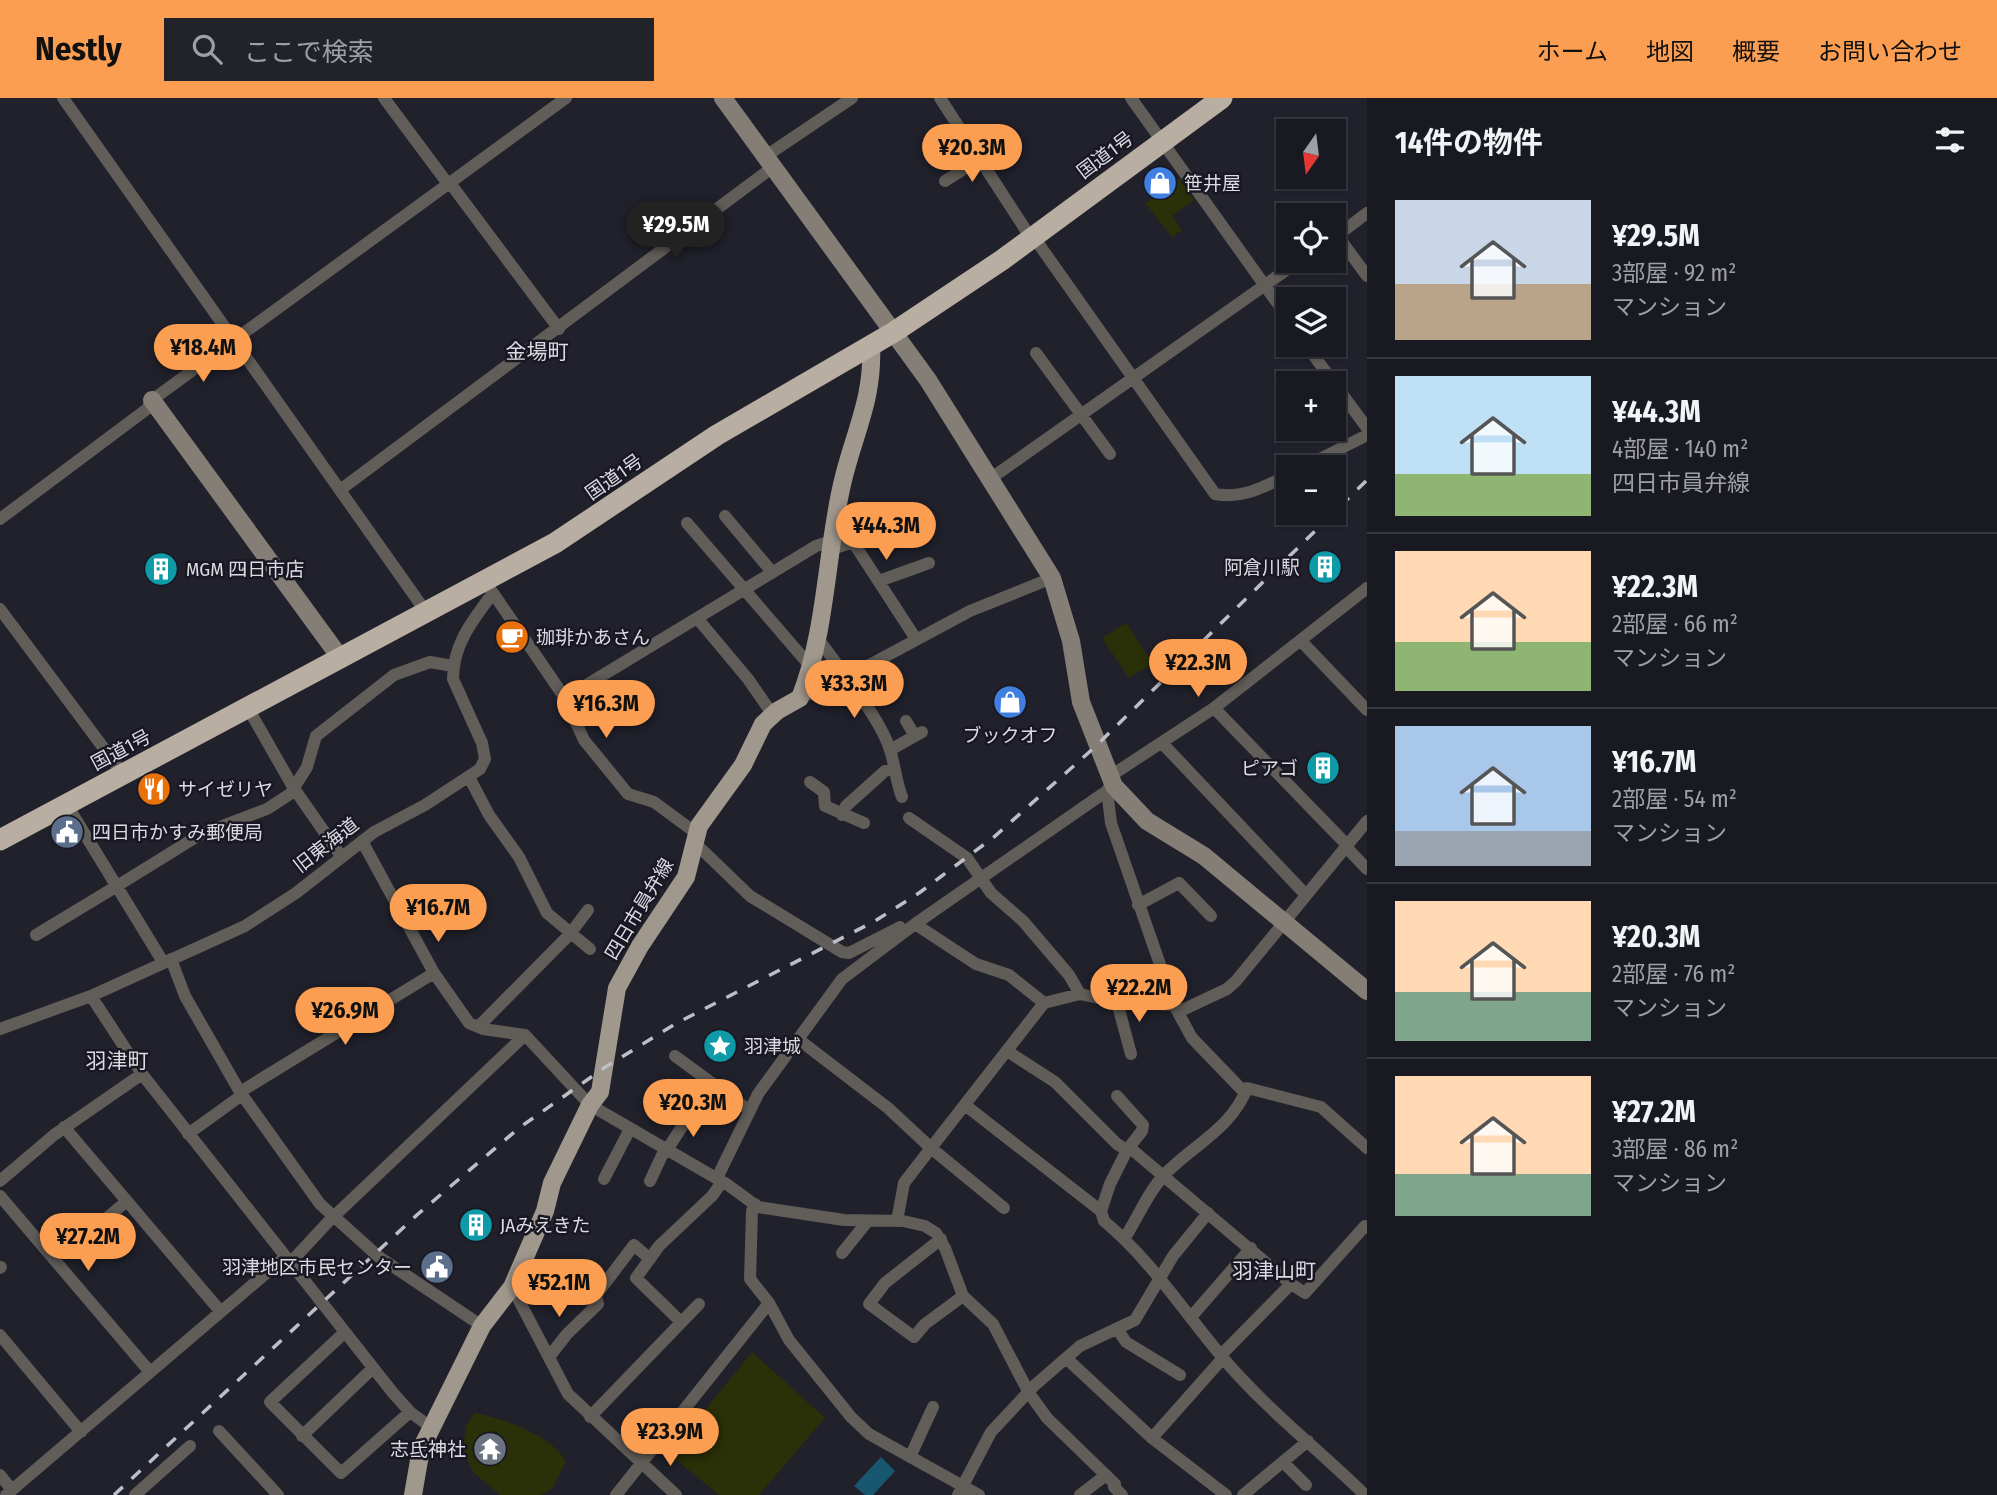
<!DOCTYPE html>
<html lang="ja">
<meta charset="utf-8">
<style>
body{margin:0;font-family:"Fira Sans Condensed","Noto Sans JP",sans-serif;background:#22222a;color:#f1f3f6;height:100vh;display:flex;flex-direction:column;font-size:26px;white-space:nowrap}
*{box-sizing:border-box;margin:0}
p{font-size:23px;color:#9fa0a5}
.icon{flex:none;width:38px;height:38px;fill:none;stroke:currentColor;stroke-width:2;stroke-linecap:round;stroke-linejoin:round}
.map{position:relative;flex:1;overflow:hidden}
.details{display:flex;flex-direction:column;background:#191921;width:630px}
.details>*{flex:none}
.needle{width:46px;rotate:194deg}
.tools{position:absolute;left:1276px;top:21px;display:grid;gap:14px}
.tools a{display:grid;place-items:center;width:70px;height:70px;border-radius:0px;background:#191921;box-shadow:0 2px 5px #0004,0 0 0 2px #37383f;font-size:35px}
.price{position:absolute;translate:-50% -60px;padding:0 16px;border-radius:24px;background:#fb9e51;color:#111;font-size:23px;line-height:46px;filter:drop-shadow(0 2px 4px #0008)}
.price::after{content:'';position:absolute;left:50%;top:42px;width:21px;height:16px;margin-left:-10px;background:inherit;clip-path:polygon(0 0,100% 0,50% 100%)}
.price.active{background:#222;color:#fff}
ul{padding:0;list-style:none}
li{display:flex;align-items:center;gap:21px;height:175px;padding:0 28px}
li+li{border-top:2px solid #37383f}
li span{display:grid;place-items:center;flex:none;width:196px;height:140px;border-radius:0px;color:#555}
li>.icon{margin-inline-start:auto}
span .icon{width:84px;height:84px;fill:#fffc;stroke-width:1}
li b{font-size:30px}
h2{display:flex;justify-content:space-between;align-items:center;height:84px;padding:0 28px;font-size:30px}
header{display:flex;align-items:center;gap:42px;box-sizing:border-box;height:98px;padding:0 35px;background:#fb9e51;color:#111}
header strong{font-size:33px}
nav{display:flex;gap:38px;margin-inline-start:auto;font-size:24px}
.search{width:490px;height:63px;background:#22222a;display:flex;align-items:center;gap:18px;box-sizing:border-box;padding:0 24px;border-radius:0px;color:#9fa0a5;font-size:26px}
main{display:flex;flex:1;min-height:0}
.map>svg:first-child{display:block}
.green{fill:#2a3007}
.water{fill:#185770}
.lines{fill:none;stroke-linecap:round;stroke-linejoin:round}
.street{stroke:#615d58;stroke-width:12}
.secondary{stroke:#847e76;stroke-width:18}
.primary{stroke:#a0978d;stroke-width:18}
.highway{stroke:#b9aea2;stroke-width:21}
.rail{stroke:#bdbec6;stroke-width:3.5;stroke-dasharray:12 12;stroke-linecap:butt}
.labels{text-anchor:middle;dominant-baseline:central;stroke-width:5;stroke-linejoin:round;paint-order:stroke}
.street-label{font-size:19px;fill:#dadbe3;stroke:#181722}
.poi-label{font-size:19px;fill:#dadbe3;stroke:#181722;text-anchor:start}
.neighbourhood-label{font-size:21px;fill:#dadbe3;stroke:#181722}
</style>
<header>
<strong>Nestly</strong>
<div class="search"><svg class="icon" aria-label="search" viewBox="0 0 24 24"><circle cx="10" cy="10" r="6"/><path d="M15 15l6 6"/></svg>ここで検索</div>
<nav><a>ホーム</a><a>地図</a><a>概要</a><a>お問い合わせ</a></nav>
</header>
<main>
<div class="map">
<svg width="1367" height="1397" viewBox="0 0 1367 1397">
<rect width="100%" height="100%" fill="#21212c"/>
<path class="green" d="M1179,80L1194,102L1172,118L1182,132L1172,139L1145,105L1166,93L1165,90Z
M1126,525L1153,565L1129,580L1102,540Z
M752,1254L825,1320L759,1397H719L669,1356Z
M475,1315C504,1321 550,1336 566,1363L553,1390L541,1397H500L472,1373L463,1350L466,1328Z"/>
<path class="water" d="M881,1359L895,1373L873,1397H865L854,1388Z"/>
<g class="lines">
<path class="street" d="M63,0L426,514
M384,0L448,86
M940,0L1031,140
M1131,0L1288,220
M766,58L852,0
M945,83L980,61
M450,85L559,231
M1337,137L1367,178
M1033,138L1215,396C1242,401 1265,389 1288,377
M1334,140L1367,115
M1306,247L1367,330
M1036,255L1110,356
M1304,369L1367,337
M990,381L1299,163
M340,392L773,69
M725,418L772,474
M0,421L147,311L152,302L566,0
M687,425L811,569
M829,452L853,444L916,541
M879,483L929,465
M493,495L565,600L584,642L628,696L654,704L696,735
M0,511L123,676
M697,520L748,581L773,617
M816,538C836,565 881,621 890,652C895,667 896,684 902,699
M1301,543L1367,612
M847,579L970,513L1052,480
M565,600L816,448L831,443
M800,600L846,578
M248,610L293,689L341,758
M1214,610L1347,747
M906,623L915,638
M1162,645L1306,797
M890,652L922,634
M1109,679L1214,610L1367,490
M470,681L489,717L519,759L547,815L590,851
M810,684L824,694L825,708L864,725
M1107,692L1111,725L1174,907L1192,940L1245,995
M67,707L163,864
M842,717L846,708L885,673L893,671
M909,720L967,760L991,795L1023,823L1069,877L1080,896
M362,743L434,875L469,925L483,931L525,937L590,1007L728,1087L758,1109L844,1122L903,1123L925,1128L936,1135L945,1150L963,1198L993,1226L1029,1295L1047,1320L1115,1386L1114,1389L1122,1397
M695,745L750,798L842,854L849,855L900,829
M1346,749L1367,771
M117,788L201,736L267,711L290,696L307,669L316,638L394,577L430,564L453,568
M1138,807L1179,785L1211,818
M915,826L976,866L1009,877L1044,905L1080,896L1117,904L1174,907
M36,837L117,788
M171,861L185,898L240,994L320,1106L379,1159L482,1228
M91,898L142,976L393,1295L410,1314L432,1330
M1117,904L1131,956
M1178,914L1227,891L1236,883L1367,723
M478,929L570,836L588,812
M0,931L91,898L245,828L296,795L374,734L425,707L480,671L485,661L482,645L453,581C453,546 473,522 493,495L484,484
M798,941L888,1010L931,1050L1044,905
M1007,953L1055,984L1117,1046L1127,1052L1142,1033L1143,1027L1117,998
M675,958L750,1013
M240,994L434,875
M965,1007L1101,1113L1104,1123C1151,1162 1184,1214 1223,1260C1265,1310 1318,1351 1365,1397
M64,1029L221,1214
M188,1036L242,997
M1129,1049L1291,1186
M667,1052L692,1013
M717,1080L758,996L842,881L915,826L1114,688
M604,1081L630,1031
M0,1083L54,1037L142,976
M650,1083L665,1051
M0,1098L150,1274
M755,1106L752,1113L750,1181L769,1205L789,1242L851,1319L869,1336L979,1397
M1101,1113L1110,1086L1127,1052
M897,1123L904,1085L931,1050L1004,1110
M941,1141L885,1185L869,1206L914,1239L925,1226L963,1198
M1124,1141C1138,1120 1147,1095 1165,1076C1193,1047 1232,1030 1247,990L1321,1009L1367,1050
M71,1150L127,1103
M842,1155L867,1124
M289,1166L329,1123L525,937
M0,1170L1,1169
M559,1171L596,1197L634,1147L650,1161
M512,1189L568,1296L676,1397
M1191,1219L1251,1150
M680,1223L636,1180L659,1148L712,1098L722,1084
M1118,1232L1126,1244L1180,1277
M344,1235L270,1304L341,1375L410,1314
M0,1237L81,1334
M1221,1257L1291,1186L1305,1195L1365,1128L1367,1130
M549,1259L567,1236L598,1206L596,1197
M1066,1260L1152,1340L1226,1397
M590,1319L699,1206
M219,1333L278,1397
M302,1338L373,1270
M1152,1340L1223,1260
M910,1359L933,1309
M1283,1364L1306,1387
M0,1377L12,1392
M6,1397L284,1160
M135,1397L190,1348
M616,1397L769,1205
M958,1397L991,1334L1035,1287L1080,1248L1135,1222L1173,1158L1208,1115
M1080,1397L1106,1377
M1243,1397L1308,1343"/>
<path class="secondary" d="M723,0L928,282L1052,480L1071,543L1081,604L1114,688L1147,723L1204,758L1367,893
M152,302L339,558"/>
<path class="primary" d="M413,1397L421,1351L482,1228L512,1189L545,1113L552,1085L590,1007L600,994L617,890L640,848L686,779L699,728L743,667L763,626L777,613L800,600C826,535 826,459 841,391C852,338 874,304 871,246"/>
<path class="highway" d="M0,742L555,445L717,337L894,234L1002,162L1222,0"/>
<path class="rail" d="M114,1397L418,1116L519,1030L604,970L675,926L875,823L919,795L994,739L1096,648L1367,382"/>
</g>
<defs>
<g id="shop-disc" transform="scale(1.75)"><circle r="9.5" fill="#3f7fe0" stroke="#181722"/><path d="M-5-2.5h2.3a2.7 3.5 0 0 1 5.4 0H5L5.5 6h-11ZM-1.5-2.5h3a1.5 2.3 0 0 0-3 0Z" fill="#fff"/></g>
<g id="building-disc" transform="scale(1.75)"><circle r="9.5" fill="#0f9aa8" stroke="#181722"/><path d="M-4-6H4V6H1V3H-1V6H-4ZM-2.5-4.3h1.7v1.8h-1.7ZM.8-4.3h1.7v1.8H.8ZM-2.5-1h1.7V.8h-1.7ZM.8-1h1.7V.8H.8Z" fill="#fff"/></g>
<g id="cafe-disc" transform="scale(1.75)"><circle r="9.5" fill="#e8710a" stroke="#181722"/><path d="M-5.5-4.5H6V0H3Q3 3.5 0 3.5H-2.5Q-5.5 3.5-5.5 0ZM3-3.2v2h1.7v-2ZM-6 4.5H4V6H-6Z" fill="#fff"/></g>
<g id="restaurant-disc" transform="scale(1.75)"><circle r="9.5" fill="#e8710a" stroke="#181722"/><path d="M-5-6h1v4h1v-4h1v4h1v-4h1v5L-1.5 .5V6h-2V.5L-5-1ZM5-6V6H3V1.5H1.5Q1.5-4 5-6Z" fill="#fff"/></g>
<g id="civic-disc" transform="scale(1.75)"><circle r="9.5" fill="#5c6f8a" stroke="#181722"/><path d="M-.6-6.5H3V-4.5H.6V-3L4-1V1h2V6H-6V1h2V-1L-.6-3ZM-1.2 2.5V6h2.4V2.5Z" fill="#fff"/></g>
<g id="sight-disc" transform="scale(1.75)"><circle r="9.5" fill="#0f9aa8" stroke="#181722"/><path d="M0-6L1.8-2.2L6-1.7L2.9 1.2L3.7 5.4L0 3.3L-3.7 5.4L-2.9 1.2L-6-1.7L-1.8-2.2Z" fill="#fff"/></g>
<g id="temple-disc" transform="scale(1.75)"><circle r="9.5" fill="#6b7280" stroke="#181722"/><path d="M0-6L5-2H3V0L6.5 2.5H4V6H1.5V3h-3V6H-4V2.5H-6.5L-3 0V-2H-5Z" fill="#fff"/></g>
</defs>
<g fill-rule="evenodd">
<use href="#shop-disc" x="1160" y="85"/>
<use href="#building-disc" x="1325" y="469"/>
<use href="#building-disc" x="161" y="471"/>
<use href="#cafe-disc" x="512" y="539"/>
<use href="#shop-disc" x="1010" y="604"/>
<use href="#building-disc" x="1323" y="670"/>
<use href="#restaurant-disc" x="154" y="691"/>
<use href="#civic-disc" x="67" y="734"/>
<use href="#sight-disc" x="720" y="948"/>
<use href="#building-disc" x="476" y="1127"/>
<use href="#civic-disc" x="437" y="1169"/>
<use href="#temple-disc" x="490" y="1351"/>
</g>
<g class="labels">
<g class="street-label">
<text transform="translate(1105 57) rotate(-37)">国道1号</text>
<text transform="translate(614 379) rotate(-35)">国道1号</text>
<text transform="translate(121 652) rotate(-28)">国道1号</text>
<text transform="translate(326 747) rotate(-38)">旧東海道</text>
<text transform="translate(639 811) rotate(-59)">四日市員弁線</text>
</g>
<g class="poi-label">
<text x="1184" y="85">笹井屋</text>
<text x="1300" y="469" text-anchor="end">阿倉川駅</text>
<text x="186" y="471">MGM 四日市店</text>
<text x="536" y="539">珈琲かあさん</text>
<text x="1010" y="637" text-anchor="middle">ブックオフ</text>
<text x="1298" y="670" text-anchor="end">ピアゴ</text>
<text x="178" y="691">サイゼリヤ</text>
<text x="92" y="734">四日市かすみ郵便局</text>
<text x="744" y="948">羽津城</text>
<text x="500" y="1127">JAみえきた</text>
<text x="412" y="1169" text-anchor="end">羽津地区市民センター</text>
<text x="466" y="1351" text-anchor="end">志氐神社</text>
</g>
<g class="neighbourhood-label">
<text x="537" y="254">金場町</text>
<text x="117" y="963">羽津町</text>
<text x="1274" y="1173">羽津山町</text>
</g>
</g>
</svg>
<div class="tools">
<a><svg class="needle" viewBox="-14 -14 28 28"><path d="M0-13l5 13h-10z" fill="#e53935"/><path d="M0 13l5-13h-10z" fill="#9fa0a5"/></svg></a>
<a><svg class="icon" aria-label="locate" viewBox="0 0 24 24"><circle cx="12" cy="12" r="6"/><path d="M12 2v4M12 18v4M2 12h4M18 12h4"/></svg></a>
<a><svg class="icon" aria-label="layers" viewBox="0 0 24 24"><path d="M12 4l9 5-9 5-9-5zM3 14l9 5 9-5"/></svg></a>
<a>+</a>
<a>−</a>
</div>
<b class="price" style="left:972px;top:86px">¥20.3M</b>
<b class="price active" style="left:676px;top:163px">¥29.5M</b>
<b class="price" style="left:203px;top:286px">¥18.4M</b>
<b class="price" style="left:886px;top:464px">¥44.3M</b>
<b class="price" style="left:1198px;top:601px">¥22.3M</b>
<b class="price" style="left:854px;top:622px">¥33.3M</b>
<b class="price" style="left:606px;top:642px">¥16.3M</b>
<b class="price" style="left:438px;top:846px">¥16.7M</b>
<b class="price" style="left:1139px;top:926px">¥22.2M</b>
<b class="price" style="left:345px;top:949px">¥26.9M</b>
<b class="price" style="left:693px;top:1041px">¥20.3M</b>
<b class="price" style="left:88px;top:1175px">¥27.2M</b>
<b class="price" style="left:559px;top:1221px">¥52.1M</b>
<b class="price" style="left:670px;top:1370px">¥23.9M</b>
</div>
<section class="details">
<h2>14件の物件<svg class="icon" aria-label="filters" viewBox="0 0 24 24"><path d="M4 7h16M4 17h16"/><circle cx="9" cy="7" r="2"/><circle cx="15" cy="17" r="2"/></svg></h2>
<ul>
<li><span style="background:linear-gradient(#c9d6e8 60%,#b9a48a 0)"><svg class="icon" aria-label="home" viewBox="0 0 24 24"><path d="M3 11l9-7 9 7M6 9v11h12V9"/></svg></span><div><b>¥29.5M</b><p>3部屋 · 92 m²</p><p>マンション</p></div></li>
<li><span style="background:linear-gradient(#bfe0f5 70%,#8fb573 0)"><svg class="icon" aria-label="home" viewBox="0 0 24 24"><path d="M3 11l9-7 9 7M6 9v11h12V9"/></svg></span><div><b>¥44.3M</b><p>4部屋 · 140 m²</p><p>四日市員弁線</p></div></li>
<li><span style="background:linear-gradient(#ffd9b3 65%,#8fb573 0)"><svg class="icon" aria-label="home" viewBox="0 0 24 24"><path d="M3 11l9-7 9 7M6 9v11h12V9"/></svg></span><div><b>¥22.3M</b><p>2部屋 · 66 m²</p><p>マンション</p></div></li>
<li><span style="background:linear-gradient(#a9c7e8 75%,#9aa5b1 0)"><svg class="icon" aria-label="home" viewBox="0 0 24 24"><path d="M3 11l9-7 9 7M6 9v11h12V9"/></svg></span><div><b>¥16.7M</b><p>2部屋 · 54 m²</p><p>マンション</p></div></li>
<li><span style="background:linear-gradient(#ffd9b3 65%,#7fa58c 0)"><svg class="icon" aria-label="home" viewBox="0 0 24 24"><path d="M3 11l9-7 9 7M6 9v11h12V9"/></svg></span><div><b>¥20.3M</b><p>2部屋 · 76 m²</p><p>マンション</p></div></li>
<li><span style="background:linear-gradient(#ffd9b3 70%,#7fa58c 0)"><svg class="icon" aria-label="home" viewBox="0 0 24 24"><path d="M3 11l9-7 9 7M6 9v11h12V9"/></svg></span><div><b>¥27.2M</b><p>3部屋 · 86 m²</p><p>マンション</p></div></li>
</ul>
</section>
</main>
